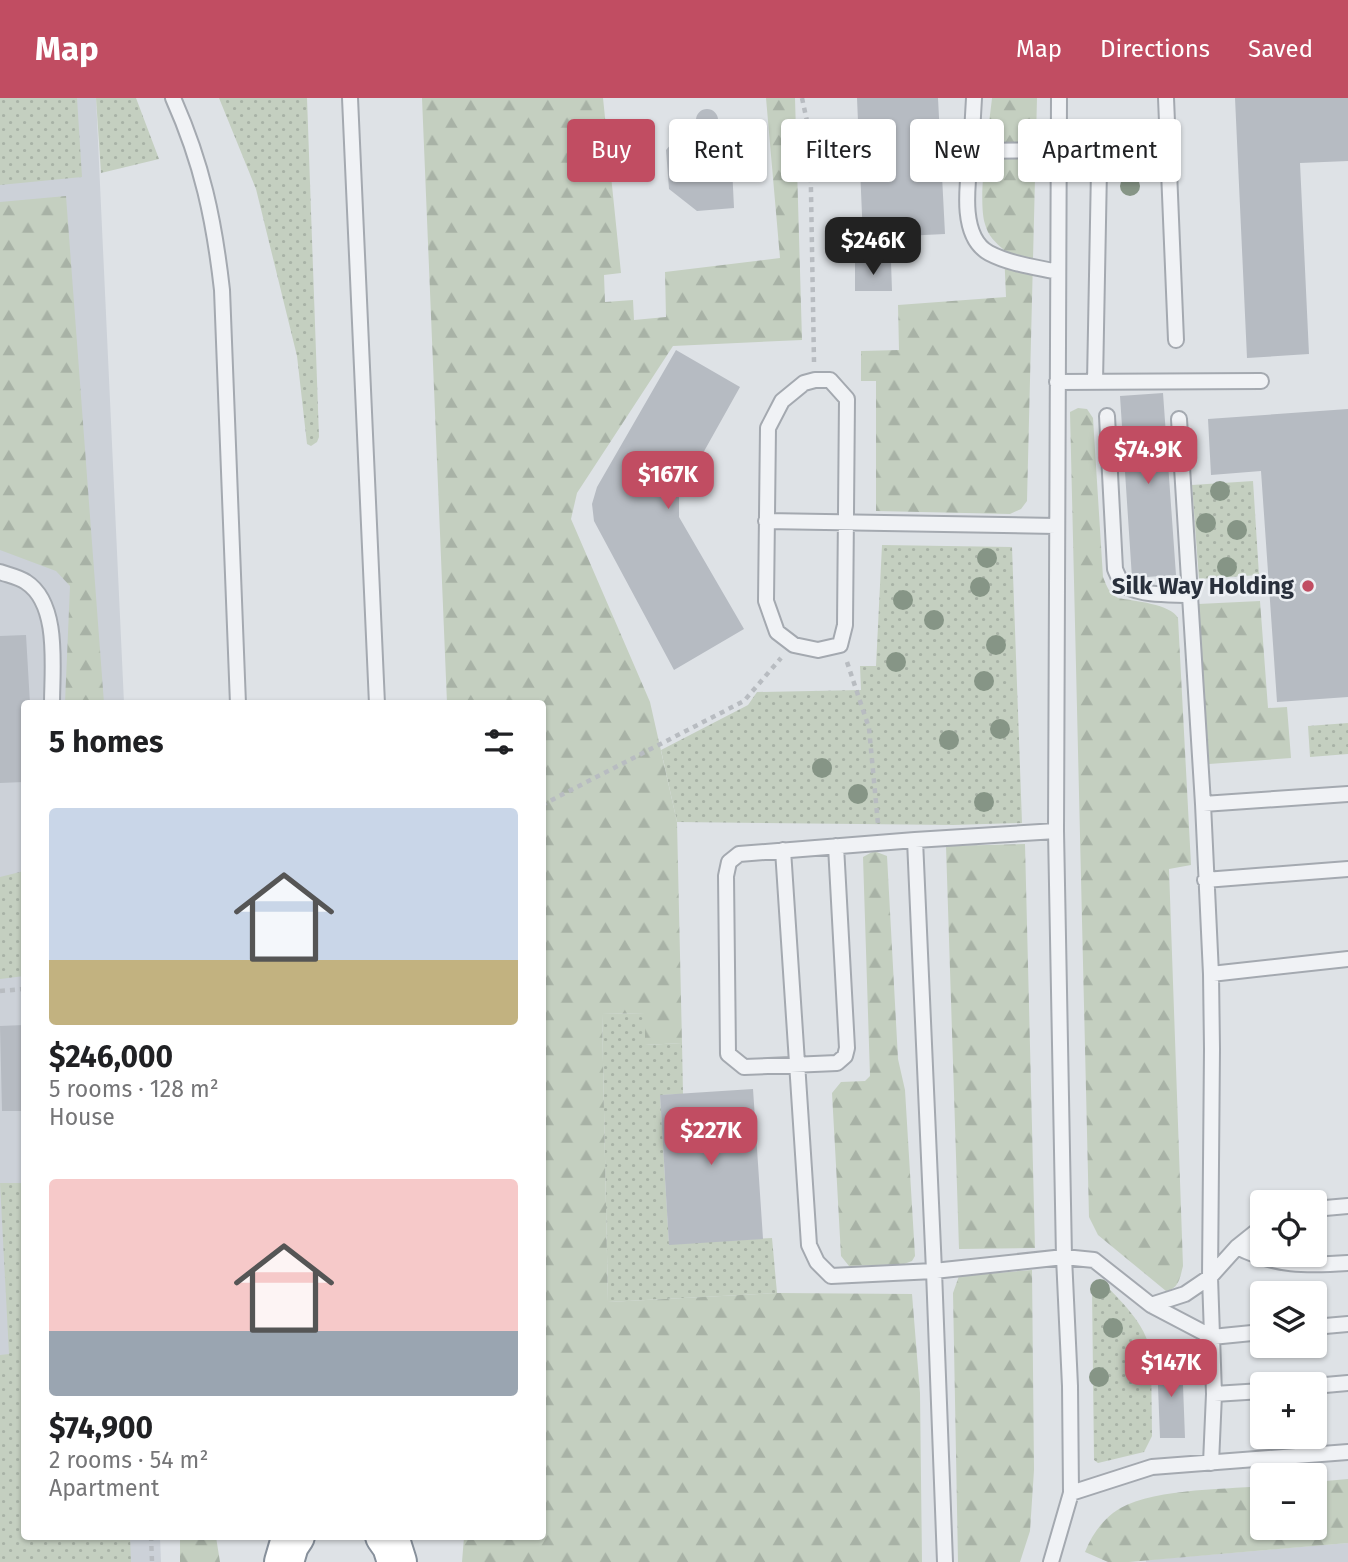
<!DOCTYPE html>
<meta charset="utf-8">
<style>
body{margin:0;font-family:"Fira Sans",sans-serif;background:#f2f2f2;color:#202124;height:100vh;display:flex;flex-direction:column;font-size:26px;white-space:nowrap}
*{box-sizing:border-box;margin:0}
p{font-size:23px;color:#757577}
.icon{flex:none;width:38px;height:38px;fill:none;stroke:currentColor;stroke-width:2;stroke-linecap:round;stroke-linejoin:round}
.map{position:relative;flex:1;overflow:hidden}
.side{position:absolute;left:21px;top:602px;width:525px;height:840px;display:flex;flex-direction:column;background:#fff;border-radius:7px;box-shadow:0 2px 5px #0004}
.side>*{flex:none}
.banner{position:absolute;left:567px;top:21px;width:665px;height:63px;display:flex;gap:14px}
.tools{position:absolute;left:1250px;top:1092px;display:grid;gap:14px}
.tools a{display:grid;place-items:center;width:77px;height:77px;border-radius:7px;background:#fff;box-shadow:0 2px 5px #0004;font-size:35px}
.price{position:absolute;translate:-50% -60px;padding:0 16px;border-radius:14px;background:#c14d62;color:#fff;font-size:23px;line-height:46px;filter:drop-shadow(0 2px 4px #0008)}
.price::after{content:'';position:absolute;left:50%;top:42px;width:21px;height:16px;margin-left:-10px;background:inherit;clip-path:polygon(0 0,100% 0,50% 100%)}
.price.on{background:#222;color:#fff}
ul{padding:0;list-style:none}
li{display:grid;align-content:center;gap:14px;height:371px;padding:0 28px}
li span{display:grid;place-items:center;height:217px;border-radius:7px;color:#555}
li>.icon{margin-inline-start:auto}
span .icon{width:126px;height:126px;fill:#fffc;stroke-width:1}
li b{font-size:30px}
h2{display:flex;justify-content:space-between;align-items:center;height:84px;padding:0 28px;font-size:30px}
.pill{padding:0 24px;border-radius:7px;background:#fff;box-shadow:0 2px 5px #0004;font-size:24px;line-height:63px}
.pill.on{background:#c14d62;color:#fff}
header{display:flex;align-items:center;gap:42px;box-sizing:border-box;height:98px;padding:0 35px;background:#c14d62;color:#fff}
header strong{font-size:33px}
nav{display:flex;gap:38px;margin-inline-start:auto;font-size:24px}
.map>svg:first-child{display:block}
.built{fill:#ccd1d8}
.grass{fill:url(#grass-dots)}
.forest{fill:url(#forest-firs)}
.building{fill:#b6bbc2}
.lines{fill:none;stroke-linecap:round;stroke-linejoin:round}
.service-casing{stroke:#a4a9b0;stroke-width:18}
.motorway-casing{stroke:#87909b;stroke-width:42}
.path{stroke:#b8bcc1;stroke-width:4.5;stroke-dasharray:5 5;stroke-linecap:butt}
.service{stroke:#f0f2f5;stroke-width:14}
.motorway{stroke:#fff;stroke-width:38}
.tree{fill:#869586}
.poi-dot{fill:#c14d62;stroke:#edf0f4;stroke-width:2.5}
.labels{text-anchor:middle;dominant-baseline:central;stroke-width:5;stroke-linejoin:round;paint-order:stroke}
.poi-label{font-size:24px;font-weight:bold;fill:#29303c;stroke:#edf0f4;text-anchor:end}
</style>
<header>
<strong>Map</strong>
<nav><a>Map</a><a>Directions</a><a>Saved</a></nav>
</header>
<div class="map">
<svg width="1348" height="1464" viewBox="0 0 1348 1464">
<defs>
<pattern id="grass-dots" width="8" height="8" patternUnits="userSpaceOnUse" patternTransform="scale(1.75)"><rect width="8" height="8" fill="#c4cfc0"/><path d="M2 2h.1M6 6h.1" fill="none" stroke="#a8b2a6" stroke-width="1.8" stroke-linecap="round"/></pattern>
<pattern id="forest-firs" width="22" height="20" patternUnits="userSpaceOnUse" patternTransform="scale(1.75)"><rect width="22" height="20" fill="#c4cfc0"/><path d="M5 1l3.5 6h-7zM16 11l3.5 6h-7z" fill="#a8b2a6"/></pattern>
</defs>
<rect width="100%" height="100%" fill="#dee2e6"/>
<path class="built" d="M0,0H96L124,605L24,606V1438L160,1439L161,1464H0Z
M1348,1445V1464H1146V1462Z"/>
<path class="grass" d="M0,0H77L82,79L0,87Z
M96,0H136L159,61L101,75Z
M219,0H307L319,339L317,344L311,348L307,346L297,258L256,91Z
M1253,383L1259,477L1199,481L1192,387Z
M882,447L1012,449L1022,725L953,727L677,724L661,652L748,607L757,594L861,592L860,568H876Z
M1348,625V656L1310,659L1308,628Z
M24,773V878L0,881V779Z
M645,915V947L682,945L683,996L660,997L669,1146L772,1140L777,1195L608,1204L602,916Z
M0,1085H24V1438L130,1439L131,1464H0V1257L9,1256Z
M1097,1182H1101C1121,1204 1145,1224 1151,1255L1152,1338L1144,1354L1098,1365L1094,1362L1092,1190L1094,1184Z"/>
<path class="forest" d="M422,0H603L621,175L604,177L605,204L633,202L634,222L666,219L665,174L780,160L766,0H795L802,242L673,248L577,395L571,421L650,604L677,724L682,945L645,947V915L602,916L608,1204L777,1195L912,1196L920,1295L922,1464H462L464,1439L542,1438V606L447,605Z
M992,0H1037L1027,403L1021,411L1010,416L876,413V283H861V253L899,252L898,207L1006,199L1004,152C996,145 988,138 985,126C977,101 989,29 992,0Z
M66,98L104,605H65L70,488L56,473L0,452V104Z
M1078,310L1087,311L1093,320L1103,479C1107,489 1109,495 1118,500C1134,503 1171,506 1178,520L1191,767L1169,771L1183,1168C1180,1179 1179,1191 1166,1193L1098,1137L1089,1119L1070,314Z
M1260,503L1268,610L1287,609L1291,660L1209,666L1198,506Z
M1025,746L1035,1150L959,1151L946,748Z
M874,753L887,758L898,961L905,992L915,1158L912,1163L904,1166L849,1168L841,1158L832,995L841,984L865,983L870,978L863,759Z
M1032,1172L1034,1372L1030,1433L1020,1464H958L953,1195L959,1178Z
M1348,1381V1445L1129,1464H1108L1085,1454C1091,1439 1100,1425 1113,1415C1146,1390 1221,1392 1262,1388V1430H1314V1384Z
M180,1439H216L220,1464H180Z"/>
<path class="building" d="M857,0H938L945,136L863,140Z
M1235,0H1348V63L1300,65L1309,256L1247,260Z
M696 22a11 11 0 1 1 22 0a11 11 0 1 1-22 0Z
M717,37L731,48L734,110L697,113L669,91L666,52L677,39Z
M855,164H891L892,193H855Z
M676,252L740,289L679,398V419L744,531L674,572L594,423L592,406L597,389Z
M1163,295L1176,477L1132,480L1120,298Z
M1348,311V599L1277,604L1261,373L1211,377L1208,321Z
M26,537L30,606H24V684L0,685V538Z
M24,927V1013H2L0,928Z
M753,991L763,1141L669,1147L660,997Z
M1182,1261L1185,1340H1160L1157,1262Z"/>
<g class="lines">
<g class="service-casing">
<path id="service" d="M173,0C202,65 214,121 222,192L238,606
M350,0L377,606
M1166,0L1176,242
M971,53L974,0
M1058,174C1035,169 1010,166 989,155C958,138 968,82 971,53L1058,52
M815,282H830L847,301L845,527L840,547L818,552L794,547L777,534L766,503L768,330L782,303L804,285Z
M1057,284L1261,283
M1095,284L1099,71C1101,66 1102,58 1106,54C1118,38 1151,45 1169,46
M1107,318L1115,471C1118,478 1120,485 1127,489C1145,498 1171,496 1190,497
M1179,321L1203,706L1211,876L1212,951L1210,1179L1214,1296L1211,1365
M766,423L1056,428
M0,474C8,477 19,479 26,484C60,506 52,570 52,606
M1203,706L1348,696
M1056,733L915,742L934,1173L1064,1159L1094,1162L1151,1207L1185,1196L1210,1179L1237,1149L1262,1129
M836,748L847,950L845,958L837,965L744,969L728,956L726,778L729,764L739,756L915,742
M783,752L809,1147L817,1164L831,1178L934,1173L945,1464
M1205,782L1348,771
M1211,876L1348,861
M1314,1111L1348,1108
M1237,1149C1275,1168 1306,1168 1348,1165
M1151,1207L1212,1239L1262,1234
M1314,1229L1348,1226
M1314,1288L1348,1285
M1214,1296L1262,1293
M1071,1395L1152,1369L1348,1354
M1051,1464L1071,1395L1070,1288L1064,1159L1056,733L1059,0"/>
</g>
<g class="motorway-casing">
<path id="motorway" d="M385,1438L392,1448L397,1464
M284,1464L289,1447L295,1438"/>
</g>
<path class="path" d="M802,0L810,37L814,264
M847,564L869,630L878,726
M542,707L744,603L781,560
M0,893L24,891
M151,1438L152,1464"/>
<use href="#service" class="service"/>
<use href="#motorway" class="motorway"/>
</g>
<g class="tree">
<circle cx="1130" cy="88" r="10"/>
<circle cx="1220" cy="393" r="10"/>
<circle cx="1206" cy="425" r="10"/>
<circle cx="1237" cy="432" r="10"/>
<circle cx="987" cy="460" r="10"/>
<circle cx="1227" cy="469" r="10"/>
<circle cx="980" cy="489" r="10"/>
<circle cx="903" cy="502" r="10"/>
<circle cx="934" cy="522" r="10"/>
<circle cx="996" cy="547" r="10"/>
<circle cx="896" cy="564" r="10"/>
<circle cx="984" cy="583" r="10"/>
<circle cx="1000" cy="631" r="10"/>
<circle cx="949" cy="642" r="10"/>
<circle cx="822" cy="670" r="10"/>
<circle cx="858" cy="696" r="10"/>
<circle cx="984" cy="704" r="10"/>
<circle cx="1100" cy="1191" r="10"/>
<circle cx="1113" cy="1230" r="10"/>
<circle cx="1099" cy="1279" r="10"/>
</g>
<circle class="poi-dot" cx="1308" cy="488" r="7"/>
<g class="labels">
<g class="poi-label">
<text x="1294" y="488">Silk Way Holding</text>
</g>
</g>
</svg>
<div class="tools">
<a><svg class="icon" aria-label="locate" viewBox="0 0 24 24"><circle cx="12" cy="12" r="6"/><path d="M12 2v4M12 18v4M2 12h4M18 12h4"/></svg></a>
<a><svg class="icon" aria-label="layers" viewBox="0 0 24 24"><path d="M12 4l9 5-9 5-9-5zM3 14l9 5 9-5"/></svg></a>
<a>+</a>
<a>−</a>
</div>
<b class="price on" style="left:873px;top:179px">$246K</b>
<b class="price" style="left:1148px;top:388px">$74.9K</b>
<b class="price" style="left:668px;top:413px">$167K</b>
<b class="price" style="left:711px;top:1069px">$227K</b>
<b class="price" style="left:1171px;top:1301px">$147K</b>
<div class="banner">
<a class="pill on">Buy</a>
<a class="pill">Rent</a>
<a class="pill">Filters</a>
<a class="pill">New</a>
<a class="pill">Apartment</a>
</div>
<section class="side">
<h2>5 homes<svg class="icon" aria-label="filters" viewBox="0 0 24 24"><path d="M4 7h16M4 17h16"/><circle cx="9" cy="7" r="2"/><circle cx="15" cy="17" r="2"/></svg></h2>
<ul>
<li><span style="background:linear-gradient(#c9d6e8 70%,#c2b280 0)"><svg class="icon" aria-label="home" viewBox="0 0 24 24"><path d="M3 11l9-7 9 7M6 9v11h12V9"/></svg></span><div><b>$246,000</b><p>5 rooms · 128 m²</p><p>House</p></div></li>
<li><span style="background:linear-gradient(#f6c9c9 70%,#9aa5b1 0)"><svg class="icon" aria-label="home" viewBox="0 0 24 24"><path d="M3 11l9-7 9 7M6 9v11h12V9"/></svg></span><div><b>$74,900</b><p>2 rooms · 54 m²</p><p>Apartment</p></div></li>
</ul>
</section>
</div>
